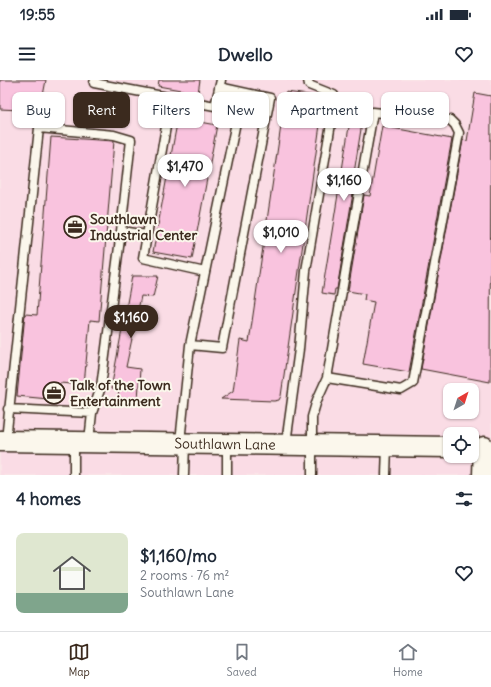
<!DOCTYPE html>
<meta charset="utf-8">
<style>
body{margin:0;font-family:Delius,sans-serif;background:#f6f6f7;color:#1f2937;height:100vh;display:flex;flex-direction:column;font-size:15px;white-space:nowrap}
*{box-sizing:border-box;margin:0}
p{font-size:13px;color:#747a83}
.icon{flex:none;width:22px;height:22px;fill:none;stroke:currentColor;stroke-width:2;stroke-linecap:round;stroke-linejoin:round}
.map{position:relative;height:395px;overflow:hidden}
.details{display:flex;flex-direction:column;background:#fff;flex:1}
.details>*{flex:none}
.hud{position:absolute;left:12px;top:12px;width:467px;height:36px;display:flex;gap:8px}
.needle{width:26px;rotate:39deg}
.buttons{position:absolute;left:443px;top:303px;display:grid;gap:8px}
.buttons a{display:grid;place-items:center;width:36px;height:36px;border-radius:8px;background:#fff;box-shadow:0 1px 3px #0004;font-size:20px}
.price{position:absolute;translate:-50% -34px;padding:0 9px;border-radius:14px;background:#fff;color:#222;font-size:13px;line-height:26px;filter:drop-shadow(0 1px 2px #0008)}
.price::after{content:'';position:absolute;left:50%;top:24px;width:12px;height:9px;margin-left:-6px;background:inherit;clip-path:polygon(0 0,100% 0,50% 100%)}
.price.on{background:#3b2a1e;color:#fff}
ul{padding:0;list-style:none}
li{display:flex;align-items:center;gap:12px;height:100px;padding:0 16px}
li+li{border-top:1px solid #e0e1e3}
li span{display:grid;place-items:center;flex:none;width:112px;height:80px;border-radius:8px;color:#555}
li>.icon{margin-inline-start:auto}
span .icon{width:48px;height:48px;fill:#fffc;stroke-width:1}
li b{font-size:17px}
h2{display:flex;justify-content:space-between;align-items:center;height:48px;padding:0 16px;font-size:17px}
.pill{padding:0 14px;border-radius:8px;background:#fff;box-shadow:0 1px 3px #0004;font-size:14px;line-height:36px}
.pill.on{background:#3b2a1e;color:#fff}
.status{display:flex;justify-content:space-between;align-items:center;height:28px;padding:0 20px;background:#fff;direction:ltr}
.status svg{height:11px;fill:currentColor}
header{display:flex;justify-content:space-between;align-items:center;height:52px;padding:0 16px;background:#fff;font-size:18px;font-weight:700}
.tab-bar{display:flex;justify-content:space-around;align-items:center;height:56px;border-top:1px solid #e0e1e3;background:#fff;font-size:11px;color:#747a83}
.tab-bar a{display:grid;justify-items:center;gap:2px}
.tab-bar .on{color:#3b2a1e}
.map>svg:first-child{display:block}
.built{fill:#fadce5;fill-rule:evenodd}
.building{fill:#f9c3de;stroke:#3b2a1e}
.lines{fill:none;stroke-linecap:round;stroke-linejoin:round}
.service-casing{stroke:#3b2a1e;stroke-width:11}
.tertiary-casing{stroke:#3b2a1e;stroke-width:23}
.service{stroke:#fbf7ec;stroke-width:8}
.tertiary{stroke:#fbf7ec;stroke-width:20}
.labels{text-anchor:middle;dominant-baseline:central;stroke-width:4;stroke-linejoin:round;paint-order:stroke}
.poi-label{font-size:14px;font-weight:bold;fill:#3b2a1e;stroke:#fbf7ec;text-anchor:start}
.street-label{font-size:14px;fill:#3b2a1e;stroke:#fbf7ec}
</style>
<div class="status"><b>19:55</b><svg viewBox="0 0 49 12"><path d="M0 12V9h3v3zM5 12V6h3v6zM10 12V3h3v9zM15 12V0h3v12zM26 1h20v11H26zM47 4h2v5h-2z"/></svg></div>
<header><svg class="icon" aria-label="menu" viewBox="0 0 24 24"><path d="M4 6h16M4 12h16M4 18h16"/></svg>Dwello<svg class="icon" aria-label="heart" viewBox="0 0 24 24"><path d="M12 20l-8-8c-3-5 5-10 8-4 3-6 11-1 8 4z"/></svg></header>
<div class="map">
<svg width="491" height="395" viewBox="0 0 491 395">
<rect width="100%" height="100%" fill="#fae7e8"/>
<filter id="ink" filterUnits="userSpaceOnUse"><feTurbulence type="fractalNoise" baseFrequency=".025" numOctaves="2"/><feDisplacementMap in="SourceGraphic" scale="8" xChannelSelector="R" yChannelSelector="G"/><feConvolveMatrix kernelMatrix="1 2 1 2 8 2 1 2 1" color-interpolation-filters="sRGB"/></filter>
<g filter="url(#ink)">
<path class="built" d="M0,0H491V395H0ZM450,310H472V332H450ZM450,354H472V376H450Z"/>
<path class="building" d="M0,0H46L40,31L0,29Z
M159,0H200L198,13L158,6Z
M286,12L324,17L281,316L279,320L274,321L221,319L233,311L240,260L249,262Z
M475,13L491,16L490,302L421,289L463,60L467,61Z
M353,22L365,24L351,112L353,113L337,209H335L334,215L322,213Z
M178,38L217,45L192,179L153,172Z
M382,46L452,59L409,292L363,284L374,222L364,220L365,214L348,211L364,115L370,116Z
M51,57L114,61L99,241L90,240L84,305L60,303L59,320L17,316L25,234L37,235Z
M132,196H158L153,217L141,216L126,287L140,289L138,320L118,318L119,310L111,309Z"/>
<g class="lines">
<g class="service-casing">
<path id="service" d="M95,0L94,3L215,26L221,0
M171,18L143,178L205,192
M190,265L242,13
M8,329L92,333
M6,360L39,48L114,55L131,60L121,151L147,155
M89,361L92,333L101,307L121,151
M180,362L190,265L222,268L270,18L219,7
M286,363L299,269L306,191L335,20L334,15L309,5L308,0
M74,395V362
M184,395L185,363
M227,395V364
M312,395V337L317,320L327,298L373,32L450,40L455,45L459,53L413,303L401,310L327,298
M386,395L387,366"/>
</g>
<g class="tertiary-casing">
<g id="tertiary">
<path id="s1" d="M0,361L450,367"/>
<path d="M483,395L484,367"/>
</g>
</g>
<use href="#service" class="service"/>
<use href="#tertiary" class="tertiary"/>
</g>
</g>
<defs>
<g id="office-ring" transform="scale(1.15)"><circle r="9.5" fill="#fbf7ec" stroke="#3b2a1e" stroke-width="1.5"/><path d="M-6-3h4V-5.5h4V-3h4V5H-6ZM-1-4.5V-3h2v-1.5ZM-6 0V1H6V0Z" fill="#3b2a1e"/></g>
</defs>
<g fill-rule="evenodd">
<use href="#office-ring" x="75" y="147"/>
<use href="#office-ring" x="54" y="313"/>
</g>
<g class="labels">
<g class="poi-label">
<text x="90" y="139">Southlawn<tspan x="90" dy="16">Industrial Center</tspan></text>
<text x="70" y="305">Talk of the Town<tspan x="70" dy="16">Entertainment</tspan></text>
</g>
<g class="street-label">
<text stroke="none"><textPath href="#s1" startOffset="225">Southlawn Lane</textPath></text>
</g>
</g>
</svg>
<div class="buttons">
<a><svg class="needle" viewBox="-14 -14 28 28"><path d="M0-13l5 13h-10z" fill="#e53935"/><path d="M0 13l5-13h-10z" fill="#747a83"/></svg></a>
<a><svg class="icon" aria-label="locate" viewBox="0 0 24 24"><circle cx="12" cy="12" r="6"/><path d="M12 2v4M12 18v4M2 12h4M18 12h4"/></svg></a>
</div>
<b class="price" style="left:185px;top:108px">$1,470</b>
<b class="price" style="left:344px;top:122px">$1,160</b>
<b class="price" style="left:281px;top:174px">$1,010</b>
<b class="price on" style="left:131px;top:259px">$1,160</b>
<div class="hud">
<a class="pill">Buy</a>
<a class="pill on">Rent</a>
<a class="pill">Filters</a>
<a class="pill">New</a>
<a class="pill">Apartment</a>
<a class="pill">House</a>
</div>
</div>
<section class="details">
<h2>4 homes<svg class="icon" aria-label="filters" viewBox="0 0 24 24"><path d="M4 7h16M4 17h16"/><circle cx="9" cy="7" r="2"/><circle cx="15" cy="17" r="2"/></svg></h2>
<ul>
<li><span style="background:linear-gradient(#dfe7d0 75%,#7fa58c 0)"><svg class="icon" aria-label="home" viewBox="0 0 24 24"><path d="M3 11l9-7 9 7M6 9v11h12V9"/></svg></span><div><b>$1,160/mo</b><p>2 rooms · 76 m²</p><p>Southlawn Lane</p></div><svg class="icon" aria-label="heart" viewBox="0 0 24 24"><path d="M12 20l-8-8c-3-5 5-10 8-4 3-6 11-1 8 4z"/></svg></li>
</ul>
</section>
<nav class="tab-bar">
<a class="on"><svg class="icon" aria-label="map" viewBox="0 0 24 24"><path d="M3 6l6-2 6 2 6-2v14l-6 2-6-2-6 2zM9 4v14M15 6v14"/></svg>Map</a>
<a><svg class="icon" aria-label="saved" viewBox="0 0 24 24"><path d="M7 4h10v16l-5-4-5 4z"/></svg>Saved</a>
<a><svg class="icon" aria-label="home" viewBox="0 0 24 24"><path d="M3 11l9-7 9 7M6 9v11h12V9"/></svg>Home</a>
</nav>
